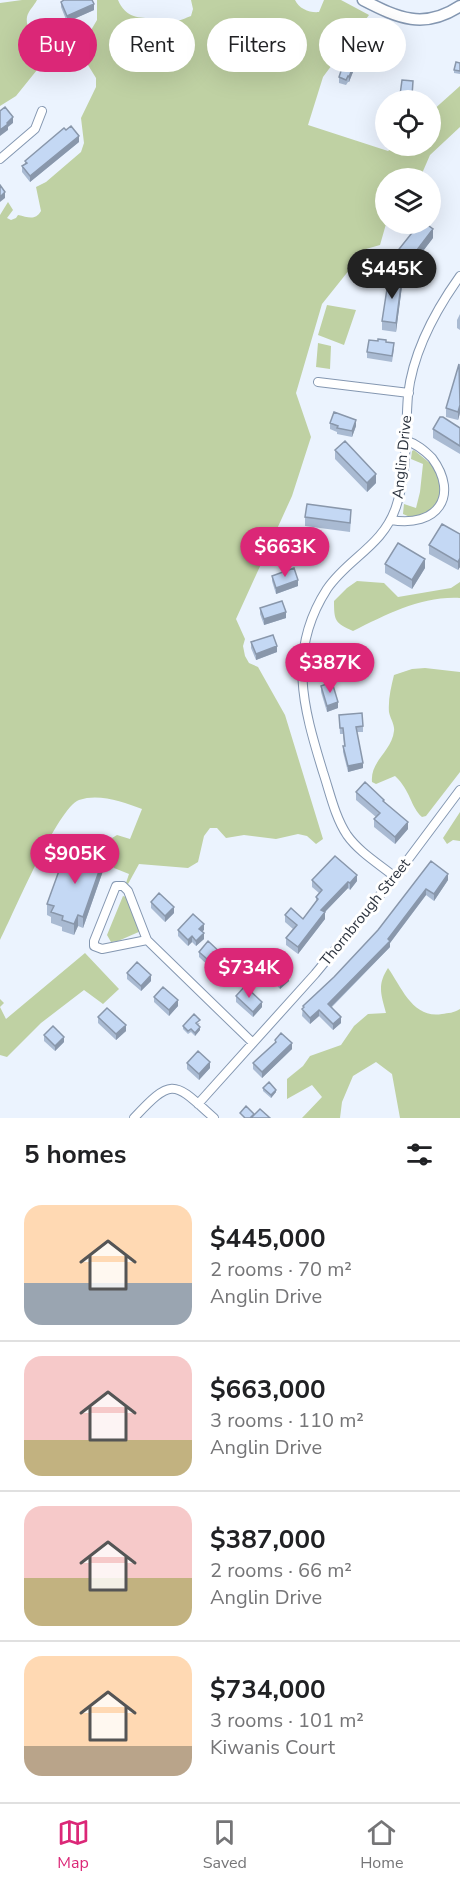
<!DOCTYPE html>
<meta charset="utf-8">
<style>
body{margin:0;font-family:"Nunito Sans",sans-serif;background:#f6f6f6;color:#202124;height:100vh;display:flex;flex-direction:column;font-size:22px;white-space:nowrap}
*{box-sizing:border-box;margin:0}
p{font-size:20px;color:#757577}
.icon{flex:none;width:33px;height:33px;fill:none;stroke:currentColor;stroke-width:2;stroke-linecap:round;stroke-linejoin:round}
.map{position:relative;height:1118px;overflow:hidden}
.panel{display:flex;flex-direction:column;background:#fff;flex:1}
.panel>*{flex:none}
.banner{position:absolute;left:18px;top:18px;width:424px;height:54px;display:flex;gap:12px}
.controls{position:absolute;left:375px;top:90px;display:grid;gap:12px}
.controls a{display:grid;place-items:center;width:66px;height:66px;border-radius:50%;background:#fff;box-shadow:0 6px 24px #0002;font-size:30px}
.price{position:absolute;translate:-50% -51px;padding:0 14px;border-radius:21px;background:#db2777;color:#fff;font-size:20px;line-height:39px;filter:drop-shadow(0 2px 3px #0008)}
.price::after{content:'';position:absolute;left:50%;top:36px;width:18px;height:14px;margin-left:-9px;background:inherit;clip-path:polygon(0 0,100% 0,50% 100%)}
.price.current{background:#222;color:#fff}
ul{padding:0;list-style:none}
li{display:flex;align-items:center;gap:18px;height:150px;padding:0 24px}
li+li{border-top:2px solid #e0e0e0}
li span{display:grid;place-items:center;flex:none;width:168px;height:120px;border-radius:18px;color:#555}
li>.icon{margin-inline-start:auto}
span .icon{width:72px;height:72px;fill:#fffc;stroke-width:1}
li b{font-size:26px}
h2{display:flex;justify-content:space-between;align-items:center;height:72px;padding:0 24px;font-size:26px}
.pill{padding:0 21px;border-radius:27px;background:#fff;box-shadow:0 6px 24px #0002;font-size:21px;line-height:54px}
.pill.current{background:#db2777;color:#fff}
.dock{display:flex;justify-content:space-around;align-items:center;height:84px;border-top:2px solid #e0e0e0;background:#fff;font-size:16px;color:#757577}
.dock a{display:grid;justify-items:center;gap:3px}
.dock .current{color:#db2777}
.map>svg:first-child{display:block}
.green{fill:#bfd1a3}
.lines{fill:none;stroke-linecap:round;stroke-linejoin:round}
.minor-casing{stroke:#8497b1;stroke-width:10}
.tertiary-casing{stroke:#8497b1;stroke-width:13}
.minor{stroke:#fff;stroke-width:8}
.tertiary{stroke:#fff;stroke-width:10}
.wall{fill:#a9bad2}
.shaded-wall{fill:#8997ab}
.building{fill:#c4d8f4;stroke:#8997ab;stroke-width:1.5}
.labels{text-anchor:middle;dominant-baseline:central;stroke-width:6;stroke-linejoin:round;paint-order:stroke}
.street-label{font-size:15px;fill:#2c333e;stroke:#fff}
</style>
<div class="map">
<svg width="460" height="1118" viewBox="0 0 460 1118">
<rect width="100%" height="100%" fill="#ebf3fe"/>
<path class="green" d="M22,0H37C34,6 28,11 27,17C24,37 48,29 57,25L65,43L87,37L97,20V0H118C127,21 144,18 163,18C166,18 169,20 172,21C179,22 185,18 191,16L193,9L191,0H295C299,9 310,13 319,12L324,0H341L369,15L323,77L308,125L388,151L394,146H430L431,112L460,86V127L430,155L420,178H386V224L380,245L366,249L322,304L296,393L311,437L292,496L236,619L245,639L243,646L245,656L249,663L258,667L285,715L323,839L316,844L307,836L298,834L276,839L244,835L226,838L217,828H210L204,836L198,862L188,868L139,864L128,884L126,883L129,874L114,868L111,858L112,838L117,835L130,839L142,809C123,802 99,793 79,800C58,807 13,915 0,940V215L8,202L13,210L7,218L11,220L16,218L18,215C28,217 35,221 41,211L36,187L46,182L81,152L84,143L81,118L96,87V78L83,57L77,54L68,55L60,62V67L55,71L48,65H41L16,96L0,106V3Z
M327,305L356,310L344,345L318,335Z
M318,343L331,346L330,369L316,367Z
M414,450L437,469L443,496L429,514L410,517L403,514L404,504L416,508L420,492L423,464L411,459L412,451Z
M357,581L384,583L398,597L451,588L460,582V598C421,596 388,614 353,631C335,623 334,621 334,601L347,588Z
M425,668L460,672V772L426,816L422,817C410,806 411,791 395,776L376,784L372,782C370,761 392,751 394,731C395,725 390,718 389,712C388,700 391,687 394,675L412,669Z
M460,812V841L453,840L447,844L443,838Z
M123,896L126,897L141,931L118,941L111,942L107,935Z
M85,953L119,989L103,1004L84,990L41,1023L7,1057L0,1055V999L4,1003L0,1007L6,1019Z
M388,968C402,988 413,1019 442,1014C448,1013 454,1013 460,1009V1118H400L392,1074L376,1062L353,1076L342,1102L340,1118H302L322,1097L312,1085L287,1099V1079L303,1066L310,1056L341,1045L354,1026L368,1014L386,1013C381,994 377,985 388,968Z"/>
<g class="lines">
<g class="minor-casing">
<path id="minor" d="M0,159L35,129L42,111
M318,382L409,393
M391,520C437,528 460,496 432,458C424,450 417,444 405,440
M395,877C379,864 359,852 347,835C335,817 330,793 323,772C303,707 287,651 327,589C348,558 383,546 396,507C408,472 405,432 408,395C413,351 435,311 460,276
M147,940L102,949L94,946V941L116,886H123L128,891L147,940L253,1043
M198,1104L315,974L395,877L460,790
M134,1118C173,1076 174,1082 214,1118"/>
</g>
<g class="tertiary-casing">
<path id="tertiary" d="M363,0C398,18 424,30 460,6"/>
</g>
<use href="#minor" class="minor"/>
<use href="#tertiary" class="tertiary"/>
</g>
<path class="wall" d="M61,2L94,10L67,22L61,7Z
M357,62L349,82H348L346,85L339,83V77Z
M460,63V74L454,73V70Z
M413,86L412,100H400V95Z
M79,142L30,182L22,172V166L25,164V161Z
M433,238L404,276L392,267V258Z
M402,286L396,332L382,330V321Z
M460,314V330L457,328V320Z
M386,342L394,349L392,362L367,358V352Z
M460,364V413L458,420L446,417V408Z
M330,423L356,426L352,437L337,434V432L330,429Z
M460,428V454L433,438V429Z
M335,450L376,483L367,492L335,459Z
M305,517L351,518L350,532L305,526Z
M460,534V567L458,570L429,554V545Z
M285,535L310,546V552L286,554Z
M385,564L425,568L412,589L385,573Z
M272,576L298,586L276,594L272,581Z
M260,608L286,618L264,625L260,614Z
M251,642L277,652L256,660L251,648Z
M321,686L338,708L327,712L321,692Z
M339,715L363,726V732H357L363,768L348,772L343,752V746H344L343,734H340Z
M356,792L384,802L408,829L395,844L374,827V819L376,817L356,800Z
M431,861L448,880L434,901L426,895L390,943V947L332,1007L341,1023L333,1030L319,1016L310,1024L302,1016L303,1006L334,977L378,930Z
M104,868L83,928L78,926L74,935L62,931V927L51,923V917L47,915V904L66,871Z
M312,880L357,881L350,890L348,888L325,912V919L298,954L286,945V938L293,929L285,922V915L303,919L316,902V897L319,893L312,887Z
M151,902L174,913L165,922L151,908Z
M178,930H204L202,931L204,939L196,946L192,942L188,946L178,936Z
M199,952L223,961L214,971L199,957Z
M262,963L289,981L280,989L262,968Z
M127,973L151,981L141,991L127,979Z
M236,996L262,1007L253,1017L236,1002Z
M154,997L178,1006L169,1016L154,1002Z
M98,1017L126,1031L116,1040L98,1023Z
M200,1023L198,1025L200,1030L195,1036L191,1032L188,1034L183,1029V1026Z
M44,1035L64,1042L55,1051L44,1041Z
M275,1040L292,1049L262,1078L253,1069V1063L275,1043Z
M187,1063L210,1068L199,1080L187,1069Z
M263,1088L276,1092L271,1098L263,1091Z"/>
<path class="shaded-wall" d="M94,4V10L67,22V16Z
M357,56V62L349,82V77Z
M13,117V123L8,127V130L0,136V130Z
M79,136V142L30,182V176Z
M5,192V198L0,202V197Z
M433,229V238L404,276V267Z
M402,278V286L396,332V323Z
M460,405V413L458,420V412Z
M356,420V426L352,437V431Z
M376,474V483L367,492V483Z
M460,558V567L458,570V562Z
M425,559V568L412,589V580Z
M298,580V586L276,594V588Z
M286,612V618L264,625V619Z
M277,646V652L256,660V654Z
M338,702V708L327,712V706Z
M363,763V768L348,772V766Z
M408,822V829L395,844V837Z
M104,857V868L83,928V917Z
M448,874V880L434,901V894Z
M357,875V881L350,890V883Z
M348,882V888L321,916V910Z
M426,889V895L390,943V947L328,1010V1004L388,939Z
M174,907V913L165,922V916Z
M325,912V919L298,954V947Z
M78,915V926L74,935V924Z
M204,924V930L199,934V929Z
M204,933V939L196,946V941Z
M192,936V942L188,946V940Z
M223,955V961L214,971V965Z
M151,975V981L141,991V986Z
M289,975V981L280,989V983Z
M178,1000V1006L169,1016V1010Z
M262,1002V1007L253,1017V1012Z
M319,1010V1016L310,1024V1018Z
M341,1017V1023L333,1030V1024Z
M126,1025V1031L116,1040V1034Z
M200,1027V1030L195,1036V1033Z
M64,1037V1042L55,1051V1046Z
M292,1043V1049L262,1078V1072Z
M210,1062V1068L199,1080V1074Z
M276,1090V1092L271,1098V1095Z"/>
<path class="building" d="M64,0H92L94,4L67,16L61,2Z
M347,53L357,56L349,77L348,76L346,80L339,77Z
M456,62L460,63V71L454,70Z
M402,80L413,81L412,96L400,95Z
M5,107L13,117L7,123L8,124L0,130V111Z
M71,126L79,136L30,176L22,166L27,163L25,161L64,128L66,130Z
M0,185L5,192L0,197Z
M419,224H426L433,229L404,267L392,258Z
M389,276L402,278L396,323L382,321Z
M378,339L386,340V342L394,343L392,356L367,352L369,340L378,341Z
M459,364L460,405L458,412L446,408Z
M334,412L356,420L352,431L337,428L338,426L330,423Z
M440,417H443L460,428V446L433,429Z
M345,441L376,474L367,483L335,450Z
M307,504L351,510L350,523L305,517Z
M442,524L460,534V558L458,562L429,545Z
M309,533L310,546L286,548L285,535Z
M398,543L425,559L412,580L385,564Z
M294,568L298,580L276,588L272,576Z
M282,601L286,612L264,619L260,608Z
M273,635L277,646L256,654L251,642Z
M332,682L338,702L327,706L321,686Z
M362,713L363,726L356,727L363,763L348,766L343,746H345L343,728H340L339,715Z
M365,782L384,800L383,801L408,822L395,837L374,819L380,813L356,792Z
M75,847L104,857L83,917L78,915L74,924L62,920L63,916L51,912L54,906L47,904L60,868L66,871Z
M335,856L357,875L350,883L348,882L321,910L325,912L298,947L286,938L297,925L285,915L291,908L303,919L318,899L316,897L322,890L312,880Z
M431,861L448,874L434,894L426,889L388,939L390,941L328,1004L341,1017L333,1024L319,1010L310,1018L302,1009L304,1007L303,1006L334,977L378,930Z
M159,893L174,907L165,916L151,902Z
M193,914L204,924L199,929L204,933L196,941L192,936L188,940L178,930Z
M208,941L223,955L214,965L199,952Z
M271,955L289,975L280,983L262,963Z
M137,962L151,975L141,986L127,973Z
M245,986L262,1002L253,1012L236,996Z
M163,987L178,1000L169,1010L154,997Z
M107,1008L126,1025L116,1034L98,1017Z
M194,1014L200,1020L196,1023L200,1027L195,1033L191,1029L188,1031L183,1026Z
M53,1026L64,1037L55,1046L44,1035Z
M281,1033L292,1043L262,1072L253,1063L276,1042L275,1040Z
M198,1051L210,1062L199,1074L187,1063Z
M269,1082L276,1090L271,1095L263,1088Z
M246,1106L254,1114L250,1118H245L240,1113Z
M260,1109L270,1118H251Z"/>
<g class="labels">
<g class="street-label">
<text transform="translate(402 457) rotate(-84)">Anglin Drive</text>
<text transform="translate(365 912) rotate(-51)">Thornbrough Street</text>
</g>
</g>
</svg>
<div class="controls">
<a><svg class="icon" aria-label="locate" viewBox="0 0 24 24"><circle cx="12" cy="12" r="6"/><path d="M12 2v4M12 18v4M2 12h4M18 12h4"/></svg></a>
<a><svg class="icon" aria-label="layers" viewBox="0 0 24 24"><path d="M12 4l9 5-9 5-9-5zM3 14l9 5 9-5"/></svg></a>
</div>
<b class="price current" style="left:392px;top:300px">$445K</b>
<b class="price" style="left:285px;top:578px">$663K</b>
<b class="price" style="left:330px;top:694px">$387K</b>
<b class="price" style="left:75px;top:885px">$905K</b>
<b class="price" style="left:249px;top:999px">$734K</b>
<div class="banner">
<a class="pill current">Buy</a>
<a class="pill">Rent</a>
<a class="pill">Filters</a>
<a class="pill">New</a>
</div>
</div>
<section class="panel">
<h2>5 homes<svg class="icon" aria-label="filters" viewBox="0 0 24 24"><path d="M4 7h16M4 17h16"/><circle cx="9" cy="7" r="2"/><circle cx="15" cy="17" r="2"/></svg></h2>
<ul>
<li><span style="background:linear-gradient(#ffd9b3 65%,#9aa5b1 0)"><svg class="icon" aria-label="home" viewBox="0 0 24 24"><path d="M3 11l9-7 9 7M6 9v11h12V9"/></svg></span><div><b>$445,000</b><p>2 rooms · 70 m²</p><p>Anglin Drive</p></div></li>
<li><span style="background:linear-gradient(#f6c9c9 70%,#c2b280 0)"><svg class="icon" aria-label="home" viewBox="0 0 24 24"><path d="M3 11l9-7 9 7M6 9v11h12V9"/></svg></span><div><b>$663,000</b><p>3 rooms · 110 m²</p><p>Anglin Drive</p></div></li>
<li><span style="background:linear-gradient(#f6c9c9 60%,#c2b280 0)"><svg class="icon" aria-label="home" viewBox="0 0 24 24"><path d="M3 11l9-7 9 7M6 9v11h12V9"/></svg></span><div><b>$387,000</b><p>2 rooms · 66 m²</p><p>Anglin Drive</p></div></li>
<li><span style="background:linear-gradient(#ffd9b3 75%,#b9a48a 0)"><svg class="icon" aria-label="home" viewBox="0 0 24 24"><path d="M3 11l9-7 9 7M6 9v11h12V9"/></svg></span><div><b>$734,000</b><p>3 rooms · 101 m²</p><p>Kiwanis Court</p></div></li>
</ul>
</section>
<nav class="dock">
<a class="current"><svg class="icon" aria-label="map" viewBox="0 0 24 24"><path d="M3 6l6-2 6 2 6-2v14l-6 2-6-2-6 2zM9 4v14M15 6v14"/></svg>Map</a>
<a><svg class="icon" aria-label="saved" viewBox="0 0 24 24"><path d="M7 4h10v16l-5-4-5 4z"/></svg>Saved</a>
<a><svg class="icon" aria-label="home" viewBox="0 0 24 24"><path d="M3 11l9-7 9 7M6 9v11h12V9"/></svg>Home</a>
</nav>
